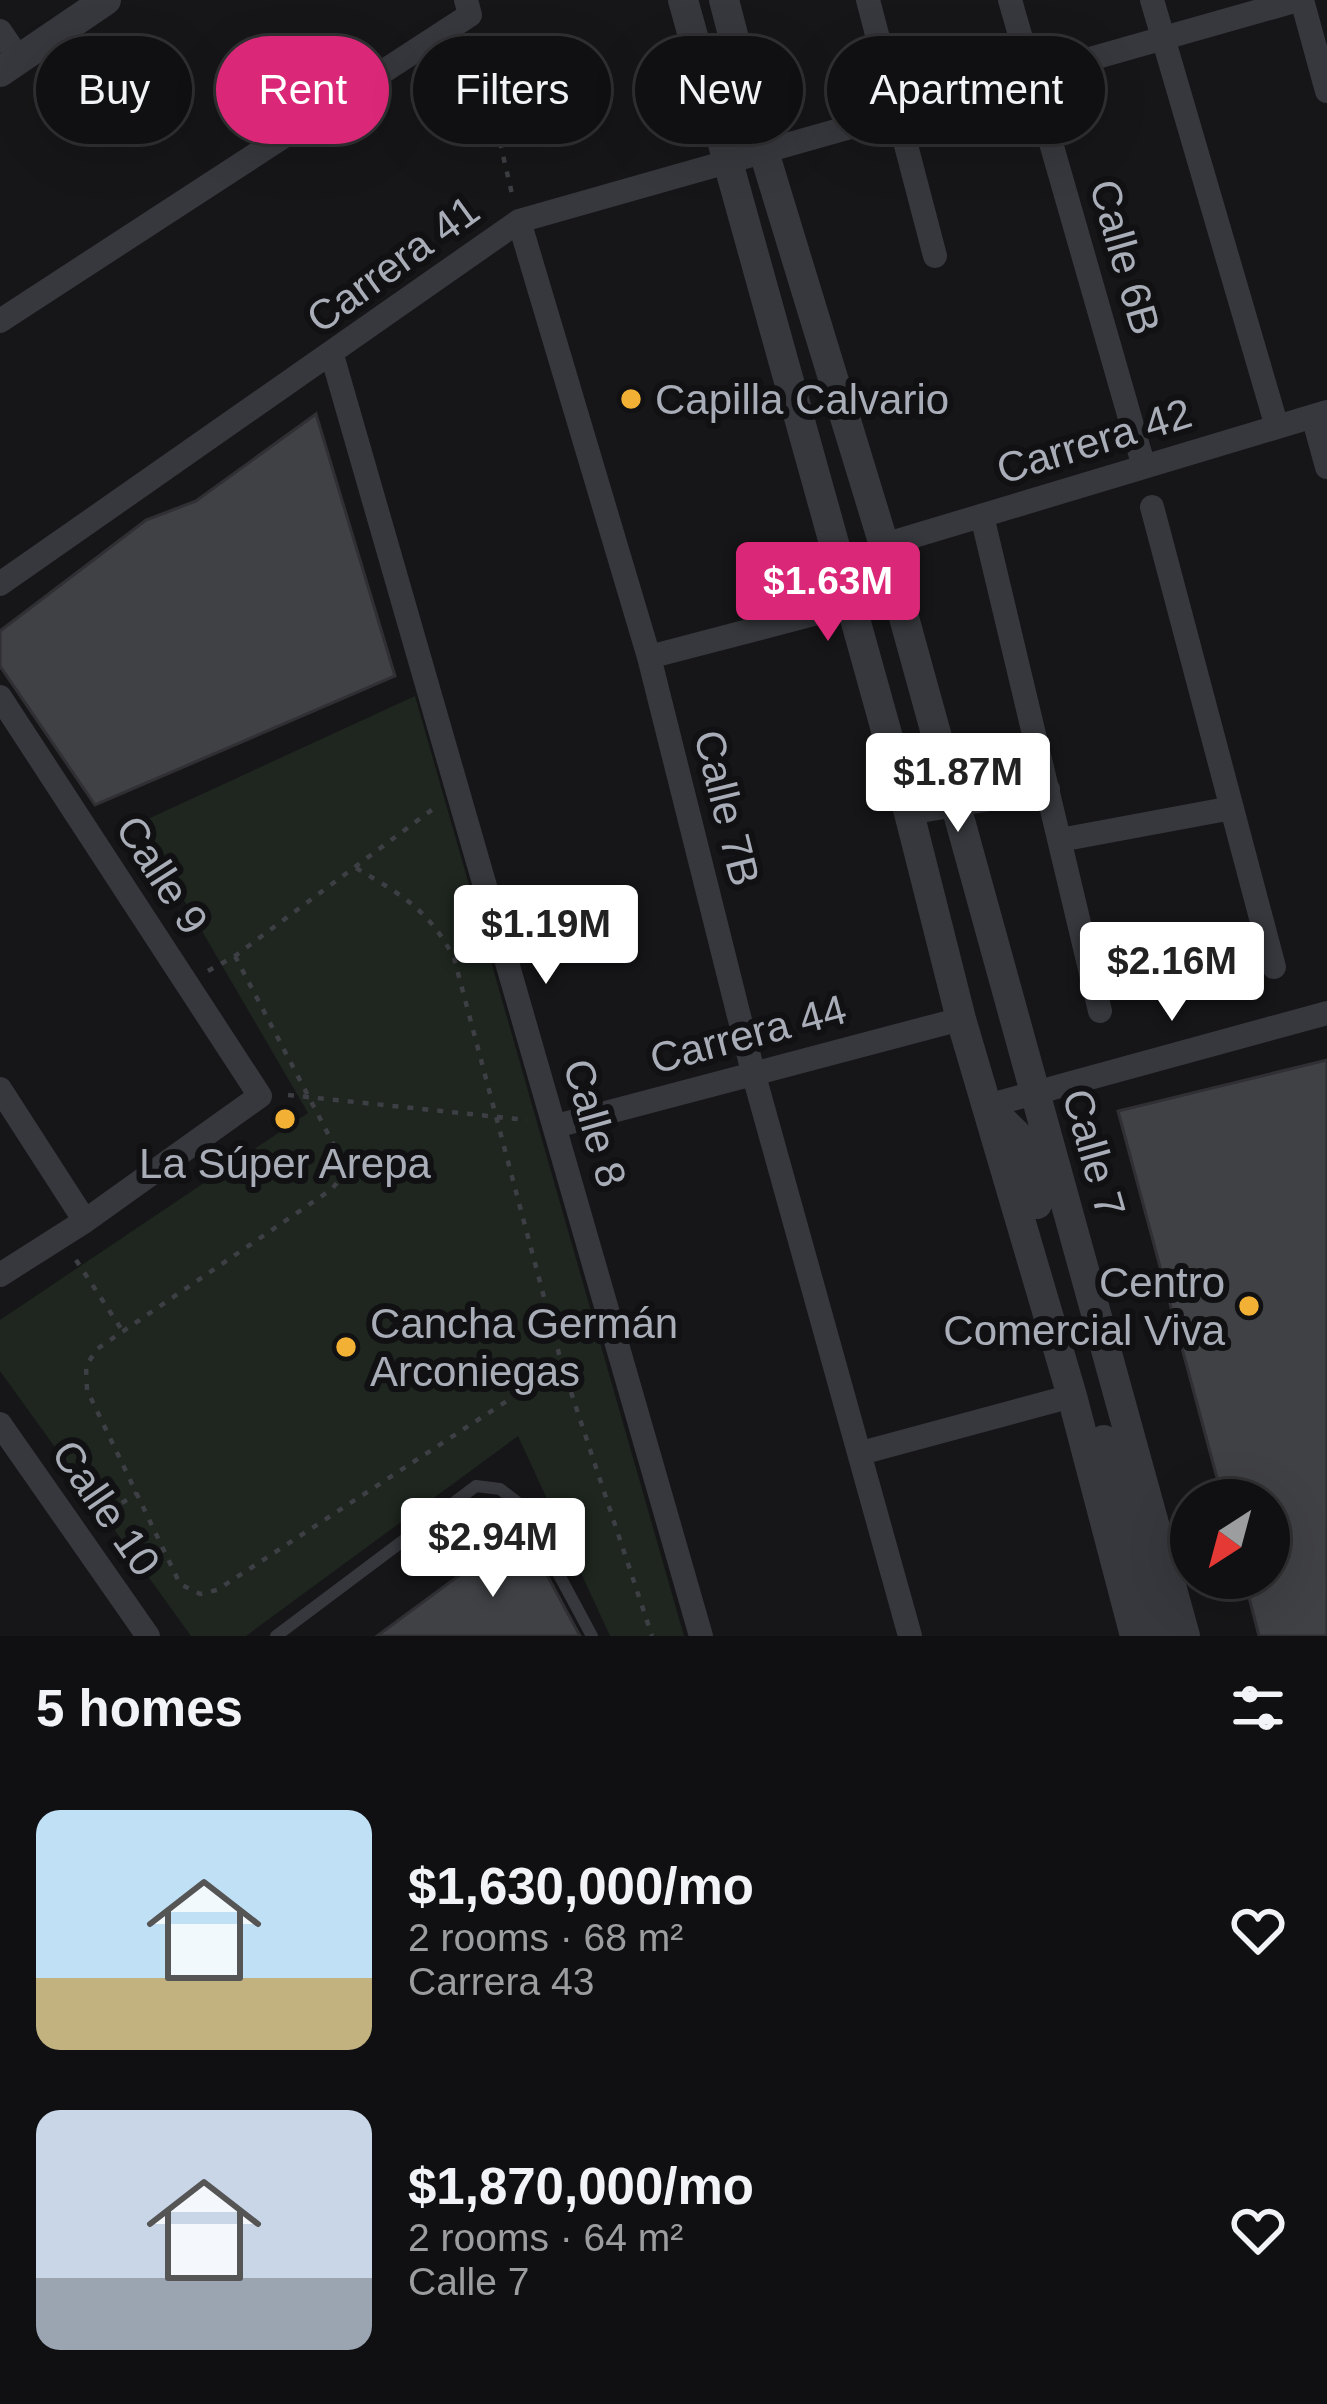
<!DOCTYPE html>
<meta charset="utf-8">
<style>
body{margin:0;font-family:Helvetica,sans-serif;background:#19191b;color:#f1f3f6;height:100vh;display:flex;flex-direction:column;font-size:45px;white-space:nowrap}
*{box-sizing:border-box;margin:0}
p{font-size:39px;color:#9c9d9f}
.icon{flex:none;width:66px;height:66px;fill:none;stroke:currentColor;stroke-width:2;stroke-linecap:round;stroke-linejoin:round}
.map{position:relative;height:1636px;overflow:hidden}
.sheet{display:flex;flex-direction:column;background:#101012;flex:1}
.sheet>*{flex:none}
.banner{position:absolute;left:36px;top:36px;width:1257px;height:108px;display:flex;gap:24px}
.needle{width:78px;rotate:216deg}
.tools{position:absolute;left:1170px;top:1479px;display:grid;gap:24px}
.tools a{display:grid;place-items:center;width:120px;height:120px;border-radius:50%;background:#101012;box-shadow:0 12px 48px #0002,0 0 0 3px #303032;font-size:60px}
.price{position:absolute;translate:-50% -102px;padding:0 27px;border-radius:12px;background:#fff;color:#222;font-size:39px;line-height:78px;filter:drop-shadow(0 3px 6px #0008)}
.price::after{content:'';position:absolute;left:50%;top:72px;width:36px;height:27px;margin-left:-18px;background:inherit;clip-path:polygon(0 0,100% 0,50% 100%)}
.price.on{background:#db2777;color:#fff}
ul{padding:0;list-style:none}
li{display:flex;align-items:center;gap:36px;height:300px;padding:0 36px}
li span{display:grid;place-items:center;flex:none;width:336px;height:240px;border-radius:24px;color:#555}
li>.icon{margin-inline-start:auto}
span .icon{width:144px;height:144px;fill:#fffc;stroke-width:1}
li b{font-size:51px}
h2{display:flex;justify-content:space-between;align-items:center;height:144px;padding:0 36px;font-size:51px}
.chip{padding:0 42px;border-radius:54px;background:#101012;box-shadow:0 12px 48px #0002,0 0 0 3px #303032;font-size:42px;line-height:108px}
.chip.on{background:#db2777;color:#fff}
.map>svg:first-child{display:block}
.green{fill:#1e261f}
.building{fill:#404145;stroke:#303034;stroke-width:3}
.lines{fill:none;stroke-linecap:round;stroke-linejoin:round}
.path{stroke:#3d3f44;stroke-width:4.5;stroke-dasharray:6 9;stroke-linecap:butt}
.service{stroke:#37383d;stroke-width:12}
.minor{stroke:#37383d;stroke-width:24}
.tertiary{stroke:#37383d;stroke-width:30}
.poi-dot{fill:#f2b134;stroke:#111113;stroke-width:4.5}
.labels{text-anchor:middle;dominant-baseline:central;stroke-width:12;stroke-linejoin:round;paint-order:stroke}
.street-label{font-size:42px;fill:#a8adb8;stroke:#111113}
.poi-label{font-size:42px;fill:#a8adb8;stroke:#111113;text-anchor:start}
</style>
<div class="map">
<svg width="1327" height="1636" viewBox="0 0 1327 1636">
<rect width="100%" height="100%" fill="#161618"/>
<path class="green" d="M415,696L684,1636H610L518,1436L246,1636H191L0,1371V1320L308,1113L139,823Z"/>
<path class="building" d="M316,414L395,676L95,805L0,666V631L146,520L196,501Z
M1327,1060V1636H1259L1244,1578H1269V1500H1223L1118,1111Z
M522,1529L580,1636H377Z"/>
<g class="lines">
<path class="path" d="M476,40L513,198
M356,868C402,895 429,910 454,958L562,1365L652,1636
M235,956L337,1151L343,1175L332,1189L97,1349L86,1366L87,1390L180,1584L200,1594L217,1590L562,1365
M208,971L235,956L437,806
M288,1095L527,1120
M76,1260L122,1330
M97,1520L137,1493"/>
<path class="service" d="M276,1636L476,1486L500,1489L522,1506L592,1636"/>
<path class="minor" d="M868,0L935,256
M1010,0L1144,467
M1152,0L1277,427
M1302,0L1327,91
M0,31L19,59
M519,221L649,657L753,1072L910,1636
M0,321L470,15L466,0
M332,355L701,1636
M1313,416L1327,467
M1152,507L1274,967
M982,516L1100,1011
M884,545L1327,412
M0,584L519,221L1298,0
M649,657L852,604
M0,697L260,1096L85,1221L0,1275
M909,813L1048,789
M1060,840L1232,808
M0,1089L85,1221
M987,1106L1327,1013
M556,1126L961,1019
M0,1424L148,1636
M861,1453L1072,1396"/>
<path class="tertiary" d="M683,0L909,813L961,1019L1072,1396L1135,1636
M724,0L760,139L884,545L1185,1636
M0,72L106,0
M987,1106L1017,1135L1037,1204
M1104,1440L1160,1636"/>
</g>
<g class="poi-dot">
<circle cx="631" cy="399" r="12"/>
<circle cx="285" cy="1119" r="12"/>
<circle cx="1249" cy="1306" r="12"/>
<circle cx="346" cy="1347" r="12"/>
</g>
<g class="labels">
<g class="street-label">
<text transform="translate(1125 257) rotate(74)">Calle 6B</text>
<text transform="translate(393 264) rotate(-36)">Carrera 41</text>
<text transform="translate(1094 441) rotate(-17)">Carrera 42</text>
<text transform="translate(727 808) rotate(76)">Calle 7B</text>
<text transform="translate(162 875) rotate(57)">Calle 9</text>
<text transform="translate(748 1034) rotate(-15)">Carrera 44</text>
<text transform="translate(595 1123) rotate(74)">Calle 8</text>
<text transform="translate(1094 1153) rotate(74)">Calle 7</text>
<text transform="translate(106 1508) rotate(55)">Calle 10</text>
</g>
<g class="poi-label">
<text x="655" y="399">Capilla Calvario</text>
<text x="285" y="1163" text-anchor="middle">La Súper Arepa</text>
<text x="1225" y="1282" text-anchor="end">Centro<tspan x="1225" dy="48">Comercial Viva</tspan></text>
<text x="370" y="1323">Cancha Germán<tspan x="370" dy="48">Arconiegas</tspan></text>
</g>
</g>
</svg>
<div class="tools">
<a><svg class="needle" viewBox="-14 -14 28 28"><path d="M0-13l5 13h-10z" fill="#e53935"/><path d="M0 13l5-13h-10z" fill="#9c9d9f"/></svg></a>
</div>
<b class="price on" style="left:828px;top:644px">$1.63M</b>
<b class="price" style="left:958px;top:835px">$1.87M</b>
<b class="price" style="left:546px;top:987px">$1.19M</b>
<b class="price" style="left:1172px;top:1024px">$2.16M</b>
<b class="price" style="left:493px;top:1600px">$2.94M</b>
<div class="banner">
<a class="chip">Buy</a>
<a class="chip on">Rent</a>
<a class="chip">Filters</a>
<a class="chip">New</a>
<a class="chip">Apartment</a>
</div>
</div>
<section class="sheet">
<h2>5 homes<svg class="icon" aria-label="filters" viewBox="0 0 24 24"><path d="M4 7h16M4 17h16"/><circle cx="9" cy="7" r="2"/><circle cx="15" cy="17" r="2"/></svg></h2>
<ul>
<li><span style="background:linear-gradient(#bfe0f5 70%,#c2b280 0)"><svg class="icon" aria-label="home" viewBox="0 0 24 24"><path d="M3 11l9-7 9 7M6 9v11h12V9"/></svg></span><div><b>$1,630,000/mo</b><p>2 rooms · 68 m²</p><p>Carrera 43</p></div><svg class="icon" aria-label="heart" viewBox="0 0 24 24"><path d="M12 20l-8-8c-3-5 5-10 8-4 3-6 11-1 8 4z"/></svg></li>
<li><span style="background:linear-gradient(#c9d6e8 70%,#9aa5b1 0)"><svg class="icon" aria-label="home" viewBox="0 0 24 24"><path d="M3 11l9-7 9 7M6 9v11h12V9"/></svg></span><div><b>$1,870,000/mo</b><p>2 rooms · 64 m²</p><p>Calle 7</p></div><svg class="icon" aria-label="heart" viewBox="0 0 24 24"><path d="M12 20l-8-8c-3-5 5-10 8-4 3-6 11-1 8 4z"/></svg></li>
</ul>
</section>
